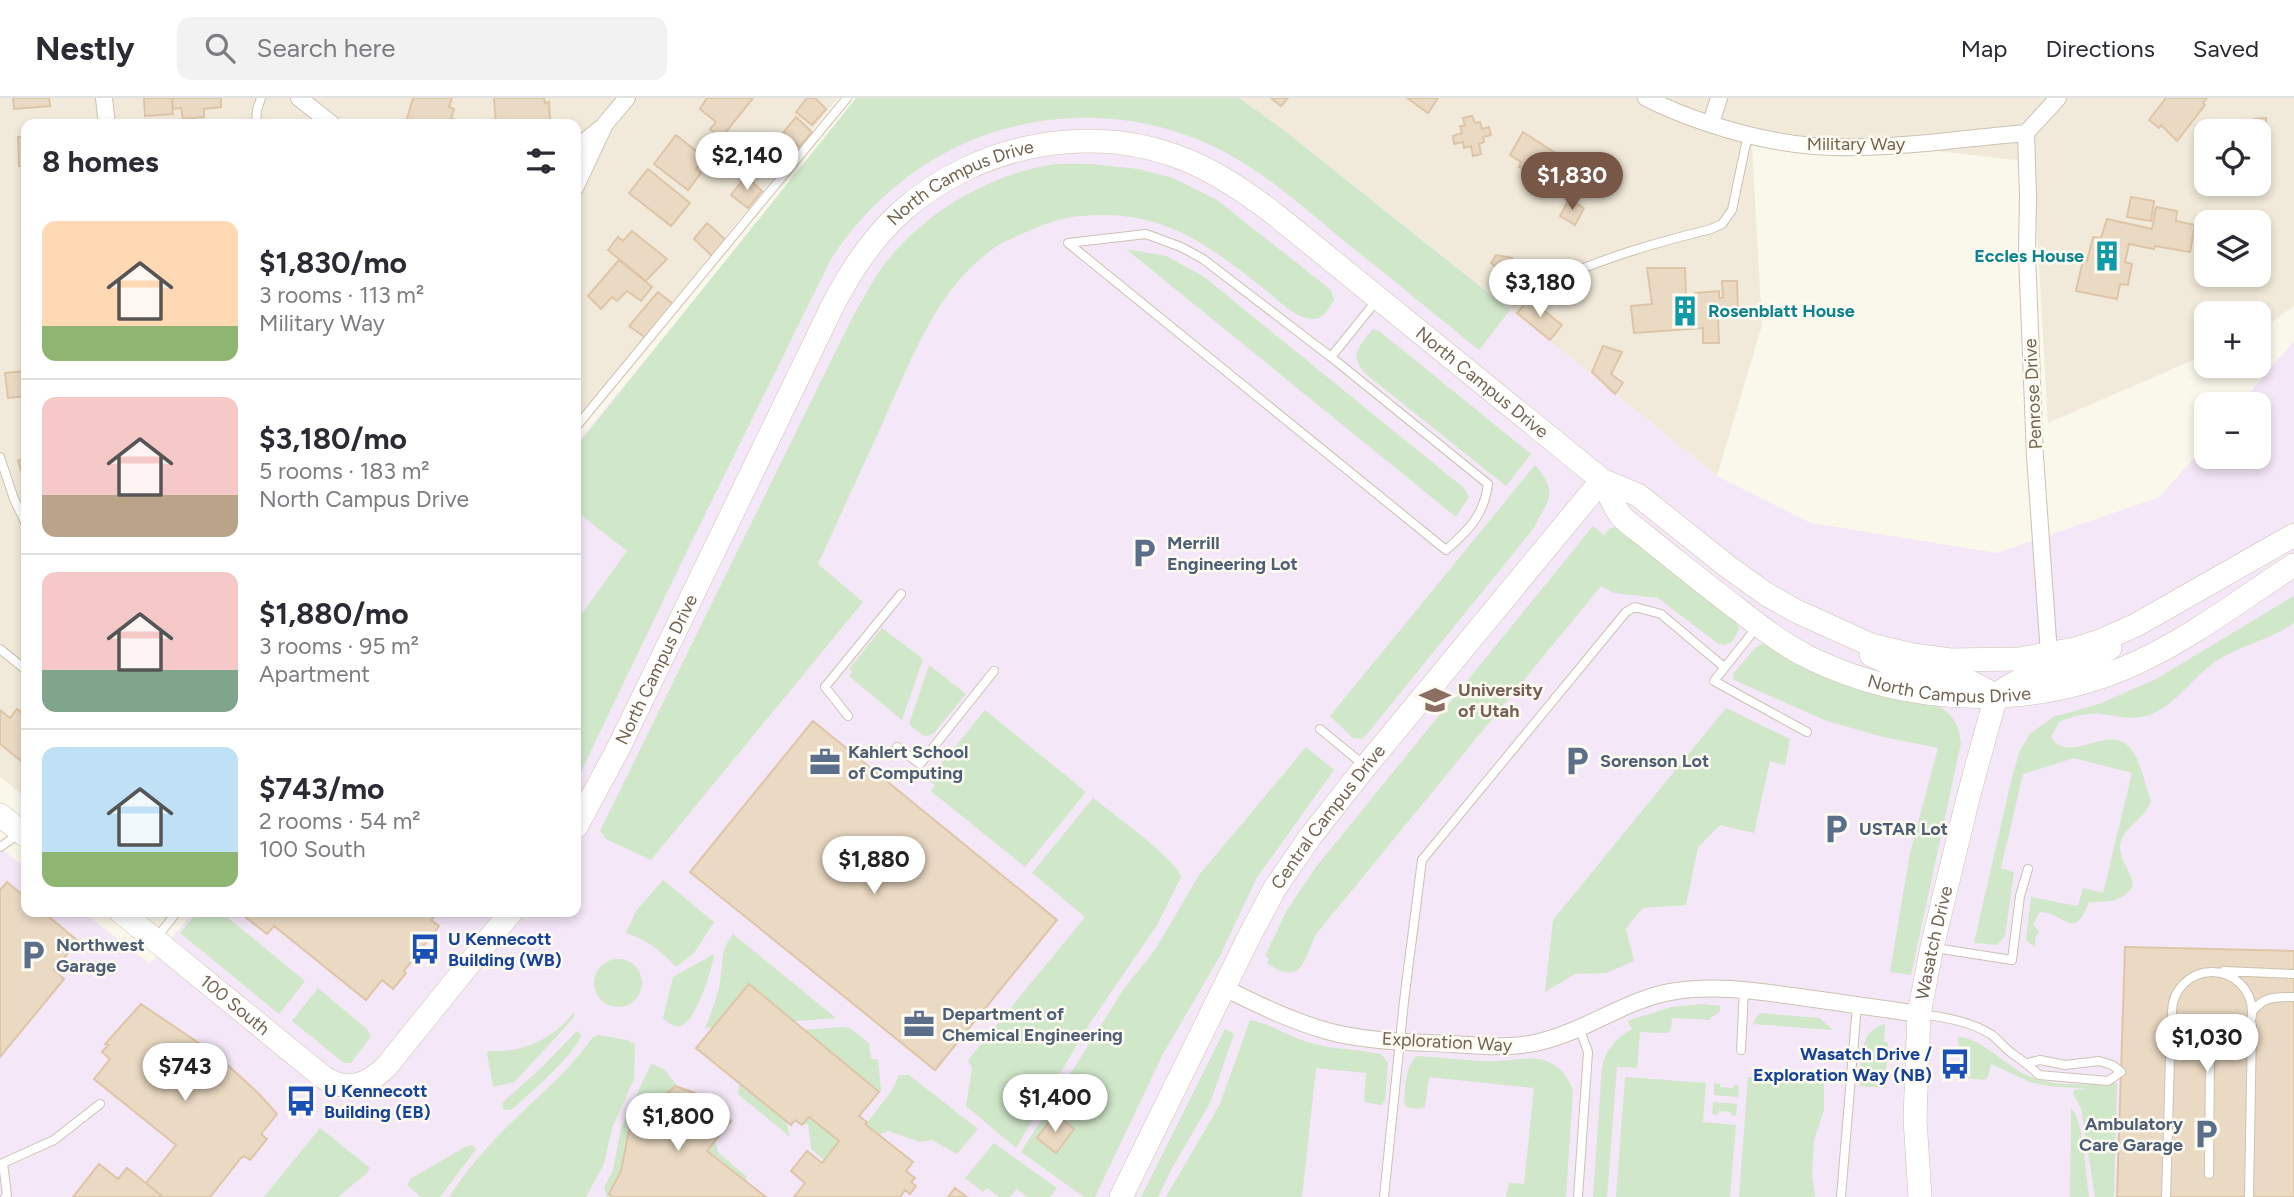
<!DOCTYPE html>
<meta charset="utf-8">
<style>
body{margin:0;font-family:Figtree,sans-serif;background:#f2f2f3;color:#2b2b33;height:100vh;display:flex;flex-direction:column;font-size:26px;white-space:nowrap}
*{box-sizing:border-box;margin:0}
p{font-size:23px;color:#7c7c81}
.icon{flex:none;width:38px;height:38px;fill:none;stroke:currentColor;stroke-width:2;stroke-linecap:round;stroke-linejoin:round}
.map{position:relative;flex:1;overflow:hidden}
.panel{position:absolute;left:21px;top:21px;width:560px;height:798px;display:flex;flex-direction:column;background:#fff;border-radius:14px;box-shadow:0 4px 10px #0003}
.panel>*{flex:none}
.tools{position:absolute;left:2194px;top:21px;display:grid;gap:14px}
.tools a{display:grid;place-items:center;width:77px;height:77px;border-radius:14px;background:#fff;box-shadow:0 4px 10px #0003;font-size:35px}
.price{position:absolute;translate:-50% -60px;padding:0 16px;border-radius:24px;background:#fff;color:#222;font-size:23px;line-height:46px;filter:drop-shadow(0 2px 4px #0008)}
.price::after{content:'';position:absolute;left:50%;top:42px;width:21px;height:16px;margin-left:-10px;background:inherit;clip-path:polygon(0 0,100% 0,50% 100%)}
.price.active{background:#785747;color:#fff}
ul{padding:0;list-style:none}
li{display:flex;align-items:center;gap:21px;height:175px;padding:0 21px}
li+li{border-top:2px solid #e1e1e2}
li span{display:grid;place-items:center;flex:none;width:196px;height:140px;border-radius:14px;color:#555}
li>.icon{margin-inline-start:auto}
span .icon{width:84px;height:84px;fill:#fffc;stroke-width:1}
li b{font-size:30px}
h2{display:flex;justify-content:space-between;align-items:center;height:84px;padding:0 21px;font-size:30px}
header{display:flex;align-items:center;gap:42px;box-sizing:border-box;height:98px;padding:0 35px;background:#fff;border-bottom:2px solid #e1e1e2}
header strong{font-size:33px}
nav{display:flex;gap:38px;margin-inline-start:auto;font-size:24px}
.search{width:490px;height:63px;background:#f2f2f3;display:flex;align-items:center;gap:18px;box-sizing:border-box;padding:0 24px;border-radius:14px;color:#7c7c81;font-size:26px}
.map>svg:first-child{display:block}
.residential{fill:#f1eada;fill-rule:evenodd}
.education{fill:#f4e7f7}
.green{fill:#d1e7ca}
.building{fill:#ebdac3;stroke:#dec5a8;stroke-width:2}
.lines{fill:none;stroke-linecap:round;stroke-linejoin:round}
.lane-casing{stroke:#ccc2b2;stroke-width:10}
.street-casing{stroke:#ccc2b2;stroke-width:18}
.secondary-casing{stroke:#cec2af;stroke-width:24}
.lane{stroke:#fff;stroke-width:8}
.street{stroke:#fff;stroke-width:16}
.secondary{stroke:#fff;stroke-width:23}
.labels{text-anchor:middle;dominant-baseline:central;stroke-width:5;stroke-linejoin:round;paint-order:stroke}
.street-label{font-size:18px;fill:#736350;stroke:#fdfbf1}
.culture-label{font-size:18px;font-weight:bold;fill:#0d838f;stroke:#fdfbf1;text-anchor:end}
.service-label{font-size:18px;font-weight:bold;fill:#4e5e75;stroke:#fdfbf1;text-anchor:start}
.education-label{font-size:18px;font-weight:bold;fill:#785e54;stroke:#fdfbf1;text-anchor:start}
.transit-label{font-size:18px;font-weight:bold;fill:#164399;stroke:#fdfbf1;text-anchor:start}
</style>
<header>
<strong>Nestly</strong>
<div class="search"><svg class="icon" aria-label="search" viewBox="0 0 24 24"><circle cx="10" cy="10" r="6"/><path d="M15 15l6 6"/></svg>Search here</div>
<nav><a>Map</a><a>Directions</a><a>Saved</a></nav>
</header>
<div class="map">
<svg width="2294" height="1099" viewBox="0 0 2294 1099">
<rect width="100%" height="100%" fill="#faf7eb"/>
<path class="residential" d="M0,0H838L576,323V26H26V700L0,679Z
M1239,0H2294V208L2259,233V215H2207V256L2048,325L2033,64L1751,32L1762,227L1717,378L1514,214L1281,30ZM2207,33H2259V86H2207ZM2207,124H2259V177H2207Z"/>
<path class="education" d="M860,0H1239L1281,30L1514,214L1717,378L1811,425L1997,455L2160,399L2207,345V359H2259V306H2240L2294,243V1099H0V750L26,770V814H83L150,866L193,814H576V346Z"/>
<path class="green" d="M856,0H1239L1281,30L1510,212L1479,252C1433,215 1388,178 1342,141C1308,114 1275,83 1237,61C1163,17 1072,8 991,35C924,57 869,103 831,161L687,453L576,684V524L627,453L576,413V349Z
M1092,66L1138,71L1173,80L1217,102L1331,192L1334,202C1329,210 1323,222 1312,221C1294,220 1277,201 1263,190C1201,141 1156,108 1072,119C1056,121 1037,129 1022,136C1013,140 1002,144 994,150C937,190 912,260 884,322C862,370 840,418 818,466L863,504L651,762L606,741L600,733L853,218C863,202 872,183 883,168C922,117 981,81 1044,68C1059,65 1076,66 1092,66Z
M1126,151L1166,158L1203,178L1464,390L1469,399L1456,419Z
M1373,231L1379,233L1531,356L1506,388L1367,277C1348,257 1358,250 1373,231Z
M1535,367C1559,396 1549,399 1534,430L1363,641L1353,640L1330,618Z
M1593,428L1604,437L1610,430L1619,429L1735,523L1739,531L1732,544L1724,547L1717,545L1658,500L1614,495L1601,488L1317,835C1304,858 1304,891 1267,865L1269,861L1265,858L1287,812L1316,769Z
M2294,498V525C2267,544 2233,548 2207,570C2189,585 2172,609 2149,617C2127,623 2121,618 2101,616C2087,614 2071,619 2059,624L2051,639C2070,669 2109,623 2131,651C2141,664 2145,687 2151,703C2146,721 2120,730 2120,750C2120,763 2132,774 2133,788C2122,805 2105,804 2089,804C2073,845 2065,814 2040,814L2033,826L2039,834L2035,840V849L2026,842L2031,799L2078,808L2083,790L2103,795L2132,675L2074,660L2023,676L2001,770L2014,774L2005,838L1997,847L1974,845L2011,683L2020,652L2030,636L2053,619L2099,606L2156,581Z
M882,530L923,561L902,622L849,578L852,574L849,571Z
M1762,546L1928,603C1950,613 1958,621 1961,645L1911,877L1890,874L1910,755L1938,650L1883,639L1827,623L1734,582L1733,576L1755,550Z
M929,567L966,596L934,635L927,638L922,637L909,626Z
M1726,610L1790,641L1785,667L1770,663L1754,735L1720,727L1698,749L1686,807L1643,810L1626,830L1634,863L1606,875L1575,876L1545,894L1553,822Z
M985,612L1086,694L1025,769L931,693L935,687L928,682Z
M1306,649L1334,672L1256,781L1220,858L1163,956L1095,1099H1084L1021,1054L1123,892L1155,852L1199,777Z
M1093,700C1109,713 1179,763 1181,779L1157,827L1088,928L1016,1050L966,1008L972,970L968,962L1085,819L1032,775Z
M663,782L714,824L694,855L676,869C660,852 649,843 626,835L636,813Z
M198,814H221L305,883L279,916L180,835Z
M733,836L836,920L705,930C712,913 719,896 721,877C724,855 720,855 733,836Z
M714,856C712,872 697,919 683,927C676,931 668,925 663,920L673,879Z
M594 885a24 24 0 1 1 48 0a24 24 0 1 1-48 0Z
M318,890L367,931L371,938L351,965H344L292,923Z
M1702,906L1720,908V914L1710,920V922L1672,920L1671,931L1668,935L1640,934L1637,970L1617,969L1607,1099H1593L1602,969C1606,951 1616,940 1632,931L1628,924L1630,922L1671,909Z
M574,914V919L569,925L518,980L514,984L493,989L487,955L489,953C524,955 553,941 574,914Z
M1761,915L1819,920L1833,932L1753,926L1756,919Z
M1250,922C1271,926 1290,939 1311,945C1334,952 1358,951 1381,956L1388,965L1385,1003L1381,1007L1364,1004L1366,975L1316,970L1302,1099H1166L1220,1006Z
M1885,926L1884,944L1888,945L1885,990L1860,988C1862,965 1857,932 1885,926Z
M844,929L851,931L869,945L871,960L878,962L881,992L851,1028L711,953L701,943L703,939Z
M1225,931L1234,936L1210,1005L1172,1070L1158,1099H1141Z
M577,933L581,936C580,951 530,996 516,1008L510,1012H503V1004L538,973Z
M599,937L627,942L635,946L634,981L612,1030L604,1066L586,1099H449C467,1071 491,1044 515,1021C542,995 571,970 593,939Z
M1958,939C1981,940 2003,965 2024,976C2053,990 2085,986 2117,985L2114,1099H2095L2081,1010L2073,996L2074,992L2089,991L2048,988L2030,984L1991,966L1988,979L1984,982L1965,980L1968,951H1959Z
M1417,958C1439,959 1461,962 1483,963C1504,965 1530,956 1549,964C1562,970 1569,980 1573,993L1566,1099H1506L1509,1085L1524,1086L1534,990L1429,979L1425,1009C1420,1012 1408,1011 1404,1006C1406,991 1404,969 1417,958Z
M651,966L664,971L678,989L697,996L717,1011L674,1063L732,1099H607L604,1090L613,1072L621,1030Z
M899,977H909L978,1031L957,1056L932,1042L920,1044L888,1033L879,1037L866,1026L893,991Z
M1625,979L1706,985L1703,1024L1736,1027L1730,1099H1616Z
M1748,979L1824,985V1012L1814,1042L1812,1077L1815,1099H1739Z
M1714,985L1720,986V989L1733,990L1734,987L1739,988L1738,999L1714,997Z
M739,986L786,1023L790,1039L738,996Z
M1713,1004L1737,1006L1736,1018L1731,1017V1014L1719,1013L1718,1017L1712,1016Z
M2071,1010C2084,1022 2086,1080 2089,1099H2070Z
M809,1019L839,1043L824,1062L811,1051L808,1026L802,1027Z
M320,1030L370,1070L367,1075L338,1099H264Z
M715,1043L718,1054L747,1079L745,1082L707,1053Z
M994,1045L1057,1090L1050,1099H1027L1017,1091L1010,1099H999L987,1090L983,1094L965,1080Z
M472,1047L476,1051L474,1054L440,1099H421L407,1087L410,1081L465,1049Z"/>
<path class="building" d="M13,0H49L50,8L14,11Z
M144,0H172L173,16L145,18Z
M172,0H221V9L204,11V19L183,21L181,10L173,11Z
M413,0H452L449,9L454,11L451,20L455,22L454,26H413L406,24Z
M494,0H544L545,5L549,4L550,22L519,26H496Z
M707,0H753L721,40L710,31L716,24L700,11Z
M807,0H815L826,11L812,27L796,14Z
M1271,0H1288L1281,8Z
M1407,0H1438L1428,15Z
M2166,0H2207L2203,5L2205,7L2177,43L2161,27L2159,30L2149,22Z
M1472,18L1475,25L1480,24L1482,31L1489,29L1491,37L1483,39L1484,44L1479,46L1481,56L1473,58L1471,48L1464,50L1463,44L1454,46L1453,38L1462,35L1460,28H1465L1463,20Z
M796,19L812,34L799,49L783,35Z
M2266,20L2267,37L2259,38V33H2255L2254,21Z
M1523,34L1583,73L1573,93L1535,70L1532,75L1519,69L1521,64L1510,57Z
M676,37L705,60L696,71L701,75L688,92L654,66Z
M18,39H26V68H19Z
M648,71L690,105L671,128L629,95Z
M746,78L762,93L748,110L731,97Z
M2131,99L2154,103L2151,123L2127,119Z
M1569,101L1584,110L1575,127L1560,118Z
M2156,109L2177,113L2176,123L2195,127L2190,154L2155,148L2154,151L2129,146L2125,164L2132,166L2128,187L2120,186L2117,201L2076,193L2083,162L2087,163L2093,139L2101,140L2107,121L2152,131Z
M707,125L726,142L712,158L694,141Z
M632,133L667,161L646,183L608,152L618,139L623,143Z
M1496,157L1512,160L1514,164L1505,176L1491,165Z
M619,162L652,189L641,203L627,193L617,203L612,199L601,211L588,198Z
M1647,170H1685L1686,200L1695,198V195L1719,193V200H1723L1722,183H1737L1738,218L1718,219L1719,245H1703V230L1634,235L1631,208L1652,206Z
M23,185H26V215Z
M658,194L673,206L646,240L629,228Z
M1529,201L1562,227L1550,242L1517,215Z
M1603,248L1622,254L1611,276L1623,285L1615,296L1592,274Z
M26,273V298L8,300L5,275Z
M26,360V384H25L18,363Z
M17,611L26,619V667L0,646V612L10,620Z
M813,623L1057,822L935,972L690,774Z
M7,784L26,800V814H43L78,843L54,872L64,881L0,959V792Z
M239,814H438L431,822L439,828L404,873L406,875L393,891L382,882L366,902L274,828L267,836Z
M2125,849L2294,853V1099H2117Z
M749,886L879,994L859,1018L867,1024L865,1026L913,1064L906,1073L915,1080L911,1084L916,1088L910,1096L905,1092L900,1099H794L805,1085L791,1073L807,1053L822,1065L839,1043L809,1019L802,1027L795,1022L791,1027L696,950Z
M141,906L218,958L259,996L277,1016L261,1036L267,1041L250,1062L244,1058L241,1060L210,1099H163L146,1085L176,1047L94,981L110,961L102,954L108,947L105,946Z
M675,988L703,998L731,1023L707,1053L766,1099H613L609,1096L621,1073L629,1033Z
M1055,1016L1074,1031L1056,1055L1037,1040Z
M99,1066L118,1081L127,1070L163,1099H73Z
M955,1090L967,1099H948Z"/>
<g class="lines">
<g class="lane-casing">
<path id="lane" d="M256,26L257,12L261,0
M1146,136L1181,149L1203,161L1331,259L1488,386C1484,417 1469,432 1446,452L1068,145Z
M1560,180C1609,158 1659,144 1711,131L1722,126L1732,112L1748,36
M1331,259L1377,202
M576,329L847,0
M0,359L14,401L26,426
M1757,529L1714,583L1807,634
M0,551L26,572
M848,618L825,589L901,496
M1320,631L1364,667
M897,649L920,666L994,573
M0,749L19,736
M157,839L177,814
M1935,850L2012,862L2020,798L2028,771
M2224,873L2294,876
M2172 914a40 40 0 1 1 80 0a40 40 0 1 1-80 0Z
M2253,913C2264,898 2277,899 2294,899
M1922,916C1947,920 1970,923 1992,937C1999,942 2005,951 2013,956C2023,963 2030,968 2039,977L2108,983L2121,974L2112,967L2099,963L2065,967L2040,962L2028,965
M1741,952L1744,892
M3,1065L54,1042L100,1006
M3,1065L7,1097L5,1099
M2209,1076L2210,955
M1384,1099L1404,903L1422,762L1626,514L1635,509L1661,516L1724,569
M1578,1099L1588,954L1580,932
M1841,1099L1857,907
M2166,1099L2171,924
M2249,1099L2252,927"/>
</g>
<g class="street-casing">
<path id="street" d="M104,0L107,26
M299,0L332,26
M1646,0C1693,24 1761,44 1814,48C1884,53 1956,41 2026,35L2058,0
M1711,25L1719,0
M2026,35L2028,96L2027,156L2035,358L2049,556
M576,51L601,30
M576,88L605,26L627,0
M1224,890C1257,906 1291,923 1327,933C1367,944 1412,944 1453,946C1483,948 1514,951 1543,943C1590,931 1628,900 1676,893C1715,887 1754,893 1793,898C1835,904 1877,910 1919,916"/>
</g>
<g class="secondary-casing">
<g id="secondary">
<path id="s1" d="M1602,382C1608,393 1614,410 1622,419C1632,429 1645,437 1655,446C1679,465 1702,484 1726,502C1752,522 1778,544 1808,559C1909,609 2034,612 2136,565C2191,540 2243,500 2294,467"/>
<path d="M1871,557L1909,574L1969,583L1993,596"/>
<path d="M1998,596C2031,568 2073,576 2110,550"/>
<path d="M0,717L26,738"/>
<path id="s2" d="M576,729L618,651L833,207C851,172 872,140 902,113C979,45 1096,22 1191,64C1223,78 1250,97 1277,118L1602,382L1638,397L1727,468L1766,496L1796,513L1871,547L1913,557L1950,562L2019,561L2075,551L2100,543L2136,527L2294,437"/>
<path id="s3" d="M121,814L323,979C347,995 367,987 386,969L511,814"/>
<path id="s4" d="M1121,1099L1250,837L1275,790L1310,739L1366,668L1602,382"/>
<path id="s5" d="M1920,1099L1915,1021L1919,916L1932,849L1968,700L1996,598"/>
</g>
</g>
<use href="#lane" class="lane"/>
<use href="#street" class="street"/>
<use href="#secondary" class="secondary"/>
</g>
<defs>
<g id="building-bare" transform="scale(2.415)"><path d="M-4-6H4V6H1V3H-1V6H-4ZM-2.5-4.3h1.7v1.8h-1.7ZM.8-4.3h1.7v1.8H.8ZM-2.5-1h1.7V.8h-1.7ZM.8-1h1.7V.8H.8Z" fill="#0f9aa8" stroke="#fdfbf1" stroke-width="2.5" paint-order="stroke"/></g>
<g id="parking-bare" transform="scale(2.415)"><path d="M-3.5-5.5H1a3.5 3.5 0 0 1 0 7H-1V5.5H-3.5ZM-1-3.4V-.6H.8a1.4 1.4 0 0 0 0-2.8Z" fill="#5c6f8a" stroke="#fdfbf1" stroke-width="2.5" paint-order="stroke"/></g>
<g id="university-bare" transform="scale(2.415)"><path d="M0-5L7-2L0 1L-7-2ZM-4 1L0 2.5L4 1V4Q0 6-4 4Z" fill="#8d6e63" stroke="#fdfbf1" stroke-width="2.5" paint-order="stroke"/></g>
<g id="office-bare" transform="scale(2.415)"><path d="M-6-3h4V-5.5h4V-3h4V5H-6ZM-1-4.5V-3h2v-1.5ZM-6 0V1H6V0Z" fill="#5c6f8a" stroke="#fdfbf1" stroke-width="2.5" paint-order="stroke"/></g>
<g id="bus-bare" transform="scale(2.415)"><path d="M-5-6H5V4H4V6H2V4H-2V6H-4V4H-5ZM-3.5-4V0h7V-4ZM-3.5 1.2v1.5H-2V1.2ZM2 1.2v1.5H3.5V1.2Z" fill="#1a4fb4" stroke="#fdfbf1" stroke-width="2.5" paint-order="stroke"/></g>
</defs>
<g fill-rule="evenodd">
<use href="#building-bare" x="2107" y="158"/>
<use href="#building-bare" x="1685" y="213"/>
<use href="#parking-bare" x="1144" y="455"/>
<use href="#university-bare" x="1435" y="602"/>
<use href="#parking-bare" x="1577" y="663"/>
<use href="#office-bare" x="825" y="664"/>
<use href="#parking-bare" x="1836" y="731"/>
<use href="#bus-bare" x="425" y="851"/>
<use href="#parking-bare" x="33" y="857"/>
<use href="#office-bare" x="919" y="926"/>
<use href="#bus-bare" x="1955" y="966"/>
<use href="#bus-bare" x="301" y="1003"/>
<use href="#parking-bare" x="2206" y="1036"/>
</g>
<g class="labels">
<g class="street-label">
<text x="1856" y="46">Military Way</text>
<text stroke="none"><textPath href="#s2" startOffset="765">North Campus Drive</textPath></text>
<text stroke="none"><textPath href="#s2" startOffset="1374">North Campus Drive</textPath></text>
<text transform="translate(2033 296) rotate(-93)">Penrose Drive</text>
<text stroke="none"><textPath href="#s2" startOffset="177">North Campus Drive</textPath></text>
<text stroke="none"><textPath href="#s1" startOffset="422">North Campus Drive</textPath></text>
<text stroke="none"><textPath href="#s4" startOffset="434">Central Campus Drive</textPath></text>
<text stroke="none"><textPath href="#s5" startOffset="256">Wasatch Drive</textPath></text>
<text stroke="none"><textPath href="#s3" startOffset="147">100 South</textPath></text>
<text transform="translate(1447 944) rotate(3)">Exploration Way</text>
</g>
<g class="culture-label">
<text x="2084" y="158">Eccles House</text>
<text x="1708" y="213" text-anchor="start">Rosenblatt House</text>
</g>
<g class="service-label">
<text x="1167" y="445">Merrill<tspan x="1167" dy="21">Engineering Lot</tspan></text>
<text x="848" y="654">Kahlert School<tspan x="848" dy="21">of Computing</tspan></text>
<text x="1600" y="663">Sorenson Lot</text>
<text x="1859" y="731">USTAR Lot</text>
<text x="56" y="847">Northwest<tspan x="56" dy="21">Garage</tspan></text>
<text x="942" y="916">Department of<tspan x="942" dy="21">Chemical Engineering</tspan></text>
<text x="2183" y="1026" text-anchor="end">Ambulatory<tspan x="2183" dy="21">Care Garage</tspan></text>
</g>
<g class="education-label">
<text x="1458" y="592">University<tspan x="1458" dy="21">of Utah</tspan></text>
</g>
<g class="transit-label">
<text x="448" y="841">U Kennecott<tspan x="448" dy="21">Building (WB)</tspan></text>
<text x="1932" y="956" text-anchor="end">Wasatch Drive /<tspan x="1932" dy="21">Exploration Way (NB)</tspan></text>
<text x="324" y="993">U Kennecott<tspan x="324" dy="21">Building (EB)</tspan></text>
</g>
</g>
</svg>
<div class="tools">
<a><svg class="icon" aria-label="locate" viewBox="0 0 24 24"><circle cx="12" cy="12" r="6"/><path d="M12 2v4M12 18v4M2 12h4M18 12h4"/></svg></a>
<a><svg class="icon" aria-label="layers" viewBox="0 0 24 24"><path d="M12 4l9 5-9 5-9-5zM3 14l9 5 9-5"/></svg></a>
<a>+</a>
<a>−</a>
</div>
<b class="price" style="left:747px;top:94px">$2,140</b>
<b class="price active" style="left:1572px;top:114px">$1,830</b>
<b class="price" style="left:1540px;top:221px">$3,180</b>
<b class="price" style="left:874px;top:798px">$1,880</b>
<b class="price" style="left:2207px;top:976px">$1,030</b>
<b class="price" style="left:185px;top:1005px">$743</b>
<b class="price" style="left:1055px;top:1036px">$1,400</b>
<b class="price" style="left:678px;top:1055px">$1,800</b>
<section class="panel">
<h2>8 homes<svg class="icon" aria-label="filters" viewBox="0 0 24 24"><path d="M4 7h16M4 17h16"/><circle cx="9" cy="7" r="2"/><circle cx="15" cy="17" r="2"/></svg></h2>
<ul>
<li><span style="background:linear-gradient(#ffd9b3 75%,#8fb573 0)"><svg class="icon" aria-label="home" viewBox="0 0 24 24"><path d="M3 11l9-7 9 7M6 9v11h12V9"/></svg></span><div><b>$1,830/mo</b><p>3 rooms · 113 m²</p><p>Military Way</p></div></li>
<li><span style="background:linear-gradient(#f6c9c9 70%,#b9a48a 0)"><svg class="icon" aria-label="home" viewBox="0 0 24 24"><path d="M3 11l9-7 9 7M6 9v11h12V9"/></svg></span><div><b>$3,180/mo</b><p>5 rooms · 183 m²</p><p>North Campus Drive</p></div></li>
<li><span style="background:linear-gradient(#f6c9c9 70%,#7fa58c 0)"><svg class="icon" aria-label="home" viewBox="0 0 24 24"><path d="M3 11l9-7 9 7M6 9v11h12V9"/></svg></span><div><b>$1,880/mo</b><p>3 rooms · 95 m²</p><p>Apartment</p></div></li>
<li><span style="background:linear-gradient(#bfe0f5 75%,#8fb573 0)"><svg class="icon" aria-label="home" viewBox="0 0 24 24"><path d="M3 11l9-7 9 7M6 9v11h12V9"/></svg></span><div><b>$743/mo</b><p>2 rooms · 54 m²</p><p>100 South</p></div></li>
</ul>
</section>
</div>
